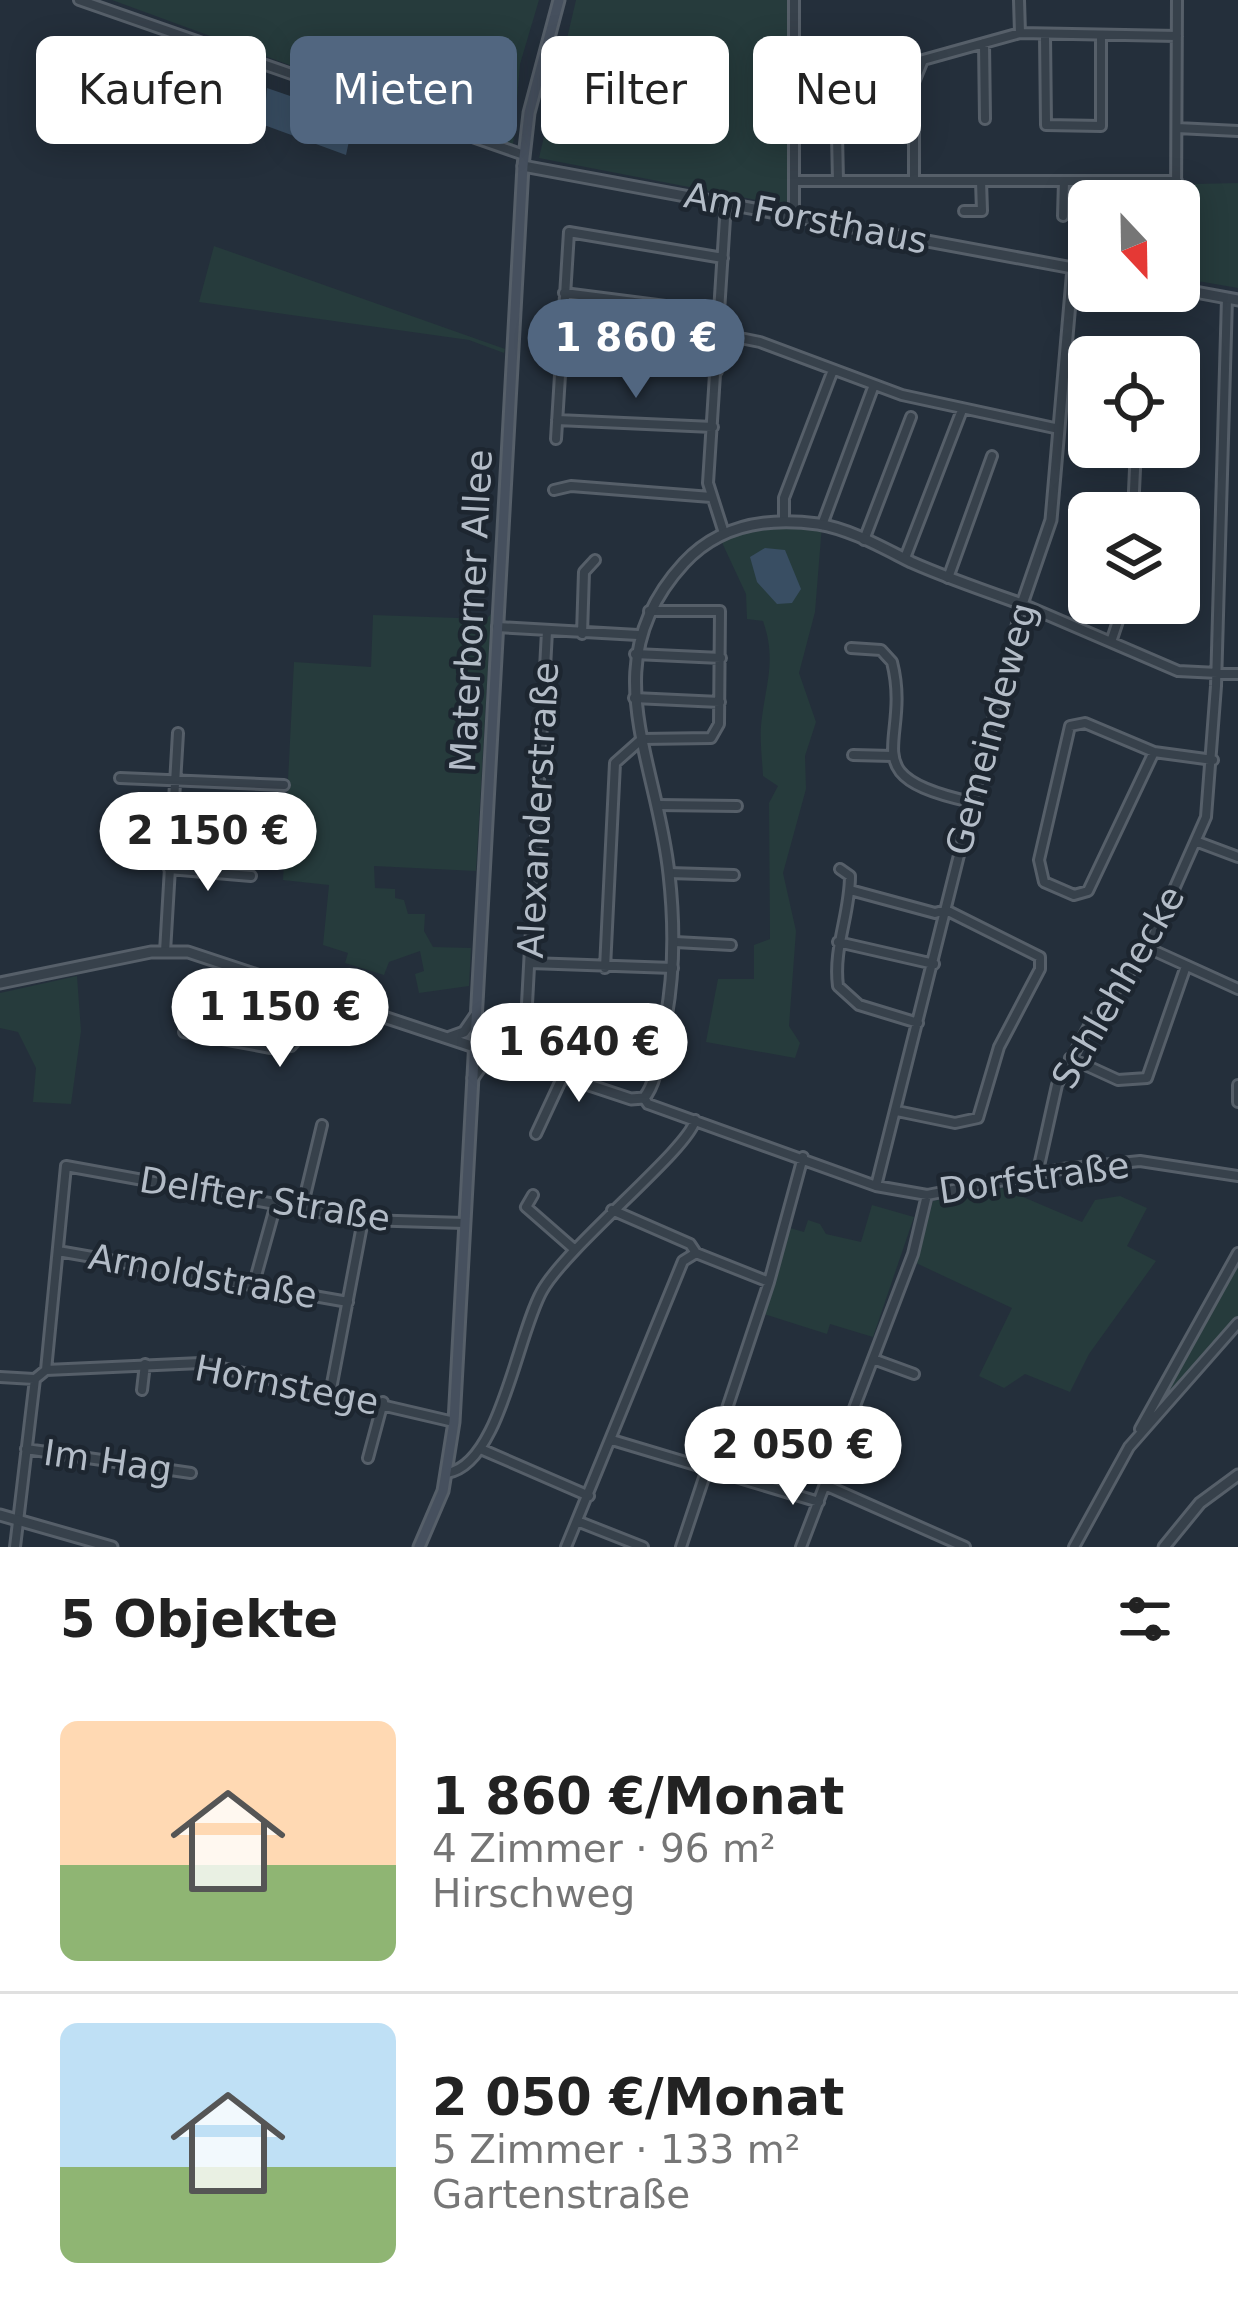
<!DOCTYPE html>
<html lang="de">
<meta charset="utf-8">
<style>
body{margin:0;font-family:"DejaVu Sans",sans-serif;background:#f6f6f6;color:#222;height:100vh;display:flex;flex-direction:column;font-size:45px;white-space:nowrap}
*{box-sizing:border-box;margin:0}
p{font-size:39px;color:#767676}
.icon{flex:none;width:66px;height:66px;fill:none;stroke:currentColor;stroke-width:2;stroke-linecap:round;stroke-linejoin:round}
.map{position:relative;height:1547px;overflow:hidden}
.panel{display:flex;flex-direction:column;background:#fff;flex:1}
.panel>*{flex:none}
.guide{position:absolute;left:36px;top:36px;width:1167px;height:108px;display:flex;gap:24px}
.needle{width:78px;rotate:158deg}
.controls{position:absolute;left:1068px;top:180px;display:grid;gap:24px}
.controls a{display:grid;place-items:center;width:132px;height:132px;border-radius:18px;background:#fff;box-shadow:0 6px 30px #0003;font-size:60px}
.price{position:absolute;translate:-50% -102px;padding:0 27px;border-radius:42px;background:#fff;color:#222;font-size:39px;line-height:78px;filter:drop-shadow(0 3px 6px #0008)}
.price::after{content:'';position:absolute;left:50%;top:72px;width:36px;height:27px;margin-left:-18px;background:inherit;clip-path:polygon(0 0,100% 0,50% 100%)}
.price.current{background:#516680;color:#fff}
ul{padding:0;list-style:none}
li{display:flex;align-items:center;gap:36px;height:300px;padding:0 60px}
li+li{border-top:3px solid #e0e0e0}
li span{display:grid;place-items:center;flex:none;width:336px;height:240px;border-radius:18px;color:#555}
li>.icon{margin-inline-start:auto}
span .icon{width:144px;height:144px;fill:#fffc;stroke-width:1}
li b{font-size:51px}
h2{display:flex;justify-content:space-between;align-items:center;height:144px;padding:0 60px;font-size:51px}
.pill{padding:0 42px;border-radius:18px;background:#fff;box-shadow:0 6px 30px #0003;font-size:42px;line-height:108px}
.pill.current{background:#516680;color:#fff}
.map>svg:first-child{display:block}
.green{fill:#263b3c}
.water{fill:#394e63}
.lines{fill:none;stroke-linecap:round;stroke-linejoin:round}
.minor-casing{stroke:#565f69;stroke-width:14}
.tertiary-casing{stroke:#565f69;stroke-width:15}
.secondary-casing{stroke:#565f69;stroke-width:15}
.minor{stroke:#37414b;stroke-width:8}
.tertiary{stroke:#37414b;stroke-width:9}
.secondary{stroke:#46505e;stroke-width:9}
.labels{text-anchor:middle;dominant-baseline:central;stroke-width:9;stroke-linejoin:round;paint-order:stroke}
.street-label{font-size:36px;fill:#b3bcc7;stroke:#1d2630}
</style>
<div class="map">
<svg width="1238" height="1547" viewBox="0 0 1238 1547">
<rect width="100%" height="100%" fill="#242f3b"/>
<path class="green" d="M112,0H539L520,64L513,146L488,138L491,129L468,121L464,129Z
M576,0H788L787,206L539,158Z
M1238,183V288L1186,279L1183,199L1195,198V184Z
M214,246L505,349L504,353L469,340L199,302Z
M784,522L822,525L815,612L799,673L816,722L805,756L806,789L783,873L796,931L789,1026L800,1043L795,1058L706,1042L718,979H754V945L770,939L769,803L778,786L763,776C762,756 759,736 762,717C767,680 776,658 763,621L747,619L746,594L718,534Z
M491,614L476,871L374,866L375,888L395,889V898L404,900L408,914H425L424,931L433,947L471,948L469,986L419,993L415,974L424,971L420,951L389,962L384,975L345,963L348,953L323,945L329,885L283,880L294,662L371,667L373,615L486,619Z
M77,976L81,1031L71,1104L33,1102L36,1068L18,1032L0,1028V993Z
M1002,1188L1082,1222L1095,1200L1120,1196L1147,1208L1127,1246L1156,1261L1089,1354L1070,1392L1025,1374L1004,1388L979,1376L1012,1308L916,1263L933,1201Z
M872,1205L914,1217L873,1337L830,1324L827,1334L764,1314L790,1228L804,1232L808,1220L820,1224L826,1234L861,1242Z
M1238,1253V1323L1152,1417L1142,1418Z"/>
<path class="water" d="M267,88L354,118L346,155L264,125Z
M765,548L785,550L801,589L792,603L777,604L757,582L750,557Z"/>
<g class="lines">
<g class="minor-casing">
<path id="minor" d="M79,0L524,155
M1019,0L1020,33
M1045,35L1046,125L1101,126V36
M984,43L985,119
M836,88L838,181
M1177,128L1238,131
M794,181H1177
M914,181V82L923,60L1020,33L1177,36
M1132,201V181
M1176,201L1177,0
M964,211H982L981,181
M794,216V0
M1063,216L1064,181
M564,293L720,313
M720,334L760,342L902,395L1059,429
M563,350L717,371
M1141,357V348
M557,420L713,427
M556,439L569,232L723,258
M554,490L571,486L711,497
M1133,513L1136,447
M784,522V498L833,370
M822,525L874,385
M723,530L708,483L726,203
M864,540L911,417
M905,558L962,410
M948,578L992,456
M497,627L638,635
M582,634L584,572L595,560
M1111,642L1124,603
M851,648L881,650L892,662C913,744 848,775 971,802
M635,654L721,658
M634,698L720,702
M1154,752L1085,723L1070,726L1039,860L1044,882L1074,895L1088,891L1154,752L1213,760
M853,755L892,756
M120,778L284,785
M658,805L737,806
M1198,842L1238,857
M169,869L251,876
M840,869L850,876C850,914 833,948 838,986L859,1005L918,1023
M669,873L734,875
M850,890L935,913L946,910L1040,957V969L999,1047L978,1118L955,1123L897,1111
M675,942L731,945
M838,942L934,964
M1148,948L1238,989
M165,952L178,733
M530,963L673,968
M605,968L615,763L642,739L711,738L719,724L720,611H649
M184,1032L271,1048L291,1046L302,1033L308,992
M1070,1058L1118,1080L1147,1078L1186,966
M515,1060L527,1004L547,631
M1238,1085V1102
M644,1098L648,1104L876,1186L927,1195L1062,1169L1140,1161L1238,1176
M536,1134L563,1076
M1037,1175L1057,1085L1090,1024L1148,948L1206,817L1216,686L1227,298
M876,1186L1022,604L1178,671L1238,674
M533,1195L526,1207L574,1249
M302,1208L322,1125
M612,1210L690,1244L696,1253
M58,1251L348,1302
M254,1283L276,1204
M873,1359L914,1374
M46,1370L201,1363L454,1422
M0,1377L34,1379
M331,1389L363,1220
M142,1390L145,1364
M849,1421L883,1434
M1140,1429L1238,1253
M612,1440L819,1502
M26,1449L191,1473
M483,1450L589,1496
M368,1458L383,1402
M447,1473C500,1465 517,1335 542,1291C567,1246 690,1148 695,1120
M825,1485L965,1547
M577,1521L643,1547
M15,1547L35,1379L46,1370L66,1166L363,1220L465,1223
M566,1547L683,1261L696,1253L769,1282
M681,1547L769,1282L803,1157
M801,1547L913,1254L927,1195
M1074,1547L1129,1447L1238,1323"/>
</g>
<g class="tertiary-casing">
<path id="tertiary" d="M523,166L1089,271
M1179,289L1238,300
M0,983L151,952H188L631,1099L644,1098C658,1081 659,1050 664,1028C675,976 675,927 669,874C657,758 592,663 684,563C719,525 768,517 818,524C850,529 883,548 911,562C947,578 985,591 1022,604L1051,520L1073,268
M450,1037L464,1032L475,1016
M473,1078L485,1061L501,1058
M0,1515L112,1547
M1164,1547L1200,1503L1238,1475"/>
</g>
<g class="secondary-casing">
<path id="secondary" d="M419,1547L443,1491L454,1422L523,166L529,113L559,0"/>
</g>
<use href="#minor" class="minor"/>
<use href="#tertiary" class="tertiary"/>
<use href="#secondary" class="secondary"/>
</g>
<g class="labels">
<g class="street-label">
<text transform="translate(806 218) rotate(11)">Am Forsthaus</text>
<text transform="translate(471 611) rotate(-87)">Materborner Allee</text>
<text transform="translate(991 729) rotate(-75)">Gemeindeweg</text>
<text transform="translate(538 810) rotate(-87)">Alexanderstraße</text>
<text transform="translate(1118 987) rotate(-60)">Schlehhecke</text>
<text transform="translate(1034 1178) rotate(-8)">Dorfstraße</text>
<text transform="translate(265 1199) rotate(9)">Delfter Straße</text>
<text transform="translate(203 1276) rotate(10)">Arnoldstraße</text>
<text transform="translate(287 1385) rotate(11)">Hornstege</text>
<text transform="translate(108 1461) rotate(8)">Im Hag</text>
</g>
</g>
</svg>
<div class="controls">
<a><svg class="needle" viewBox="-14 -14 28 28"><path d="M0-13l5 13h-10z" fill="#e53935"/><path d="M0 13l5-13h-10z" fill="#767676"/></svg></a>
<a><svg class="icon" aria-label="locate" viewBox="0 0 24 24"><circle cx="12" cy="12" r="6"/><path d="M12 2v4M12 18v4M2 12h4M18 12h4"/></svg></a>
<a><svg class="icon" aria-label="layers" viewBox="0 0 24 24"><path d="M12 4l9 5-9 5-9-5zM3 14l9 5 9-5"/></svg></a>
</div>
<b class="price current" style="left:636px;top:401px">1 860 €</b>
<b class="price" style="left:208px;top:894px">2 150 €</b>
<b class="price" style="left:280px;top:1070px">1 150 €</b>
<b class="price" style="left:579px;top:1105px">1 640 €</b>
<b class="price" style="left:793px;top:1508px">2 050 €</b>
<div class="guide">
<a class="pill">Kaufen</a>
<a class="pill current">Mieten</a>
<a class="pill">Filter</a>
<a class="pill">Neu</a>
</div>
</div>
<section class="panel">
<h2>5 Objekte<svg class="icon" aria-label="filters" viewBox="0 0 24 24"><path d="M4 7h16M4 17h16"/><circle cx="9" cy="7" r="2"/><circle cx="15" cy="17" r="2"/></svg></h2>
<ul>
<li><span style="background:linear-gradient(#ffd9b3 60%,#8fb573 0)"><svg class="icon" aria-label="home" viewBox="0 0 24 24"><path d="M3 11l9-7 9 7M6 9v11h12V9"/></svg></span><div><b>1 860 €/Monat</b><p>4 Zimmer · 96 m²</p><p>Hirschweg</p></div></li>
<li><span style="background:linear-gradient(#bfe0f5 60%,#8fb573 0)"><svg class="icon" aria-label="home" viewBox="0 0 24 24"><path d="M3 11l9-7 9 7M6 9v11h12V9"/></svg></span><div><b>2 050 €/Monat</b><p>5 Zimmer · 133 m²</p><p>Gartenstraße</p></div></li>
</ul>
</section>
